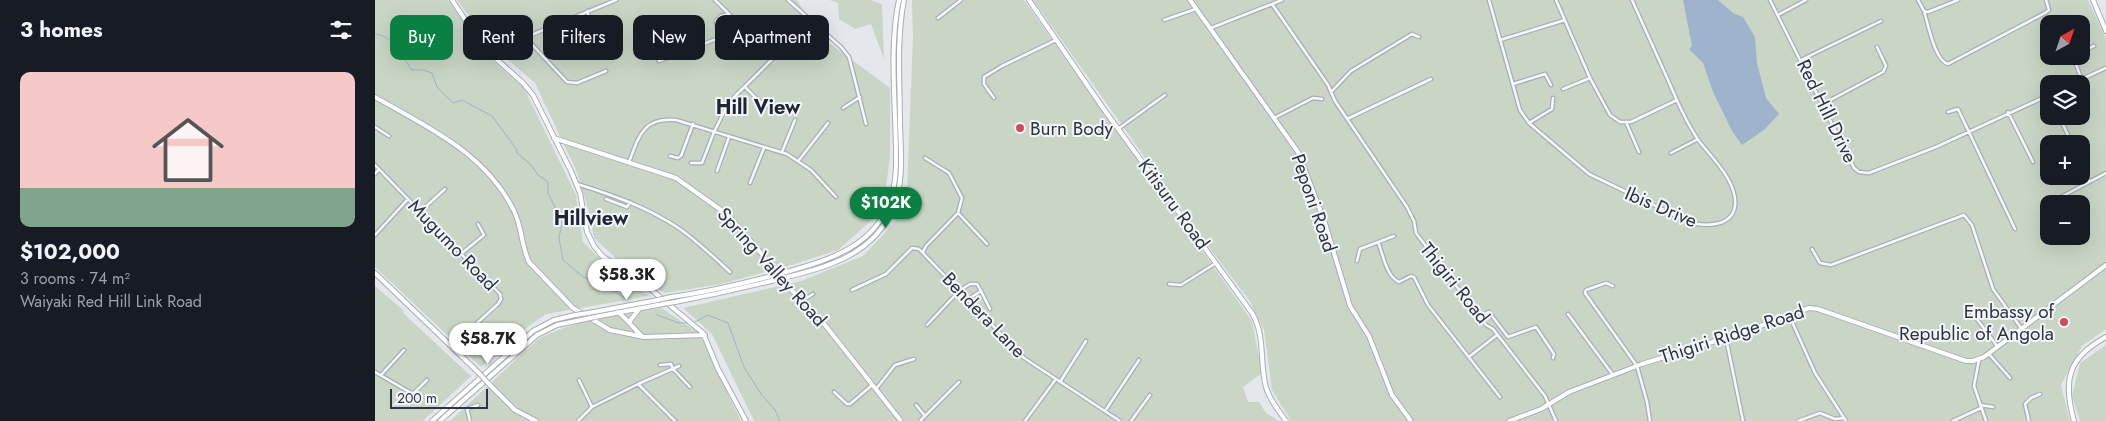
<!DOCTYPE html>
<meta charset="utf-8">
<style>
body{margin:0;font-family:Jost,sans-serif;background:#20242c;color:#f1f3f6;height:100vh;display:flex;flex-direction:column;font-size:19px;white-space:nowrap}
*{box-sizing:border-box;margin:0}
p{font-size:16px;color:#9ea1a6}
.icon{flex:none;width:28px;height:28px;fill:none;stroke:currentColor;stroke-width:2;stroke-linecap:round;stroke-linejoin:round}
.map{position:relative;flex:1;overflow:hidden}
.drawer{display:flex;flex-direction:column;background:#171b24;width:375px}
.drawer>*{flex:none}
.banner{position:absolute;left:15px;top:15px;width:475px;height:45px;display:flex;gap:10px}
.needle{width:32px;rotate:40deg}
.controls{position:absolute;left:1665px;top:15px;display:grid;gap:10px}
.controls a{display:grid;place-items:center;width:50px;height:50px;border-radius:10px;background:#171b24;box-shadow:0 5px 20px #0002;font-size:25px}
.scale{position:absolute;left:15px;bottom:12px;width:98px;box-sizing:border-box;padding-left:5px;border:2px solid #2b3445;border-top:0;font-size:14px;line-height:18px;white-space:nowrap;color:#2b3445;-webkit-text-stroke:4px #f4f6f9;paint-order:stroke}
.price{position:absolute;translate:-50% -42px;padding:0 11px;border-radius:18px;background:#fff;color:#222;font-size:16px;line-height:32px;filter:drop-shadow(0 1px 2px #0008)}
.price::after{content:'';position:absolute;left:50%;top:30px;width:15px;height:11px;margin-left:-8px;background:inherit;clip-path:polygon(0 0,100% 0,50% 100%)}
.price.active{background:#0b8043;color:#fff}
ul{padding:0;list-style:none}
li{display:grid;align-content:center;gap:10px;height:265px;padding:0 20px}
li span{display:grid;place-items:center;height:155px;border-radius:10px;color:#555}
li>.icon{margin-inline-start:auto}
span .icon{width:90px;height:90px;fill:#fffc;stroke-width:1}
li b{font-size:21px}
h2{display:flex;justify-content:space-between;align-items:center;height:60px;padding:0 20px;font-size:21px}
.chip{padding:0 18px;border-radius:10px;background:#171b24;box-shadow:0 5px 20px #0002;font-size:18px;line-height:45px}
.chip.active{background:#0b8043;color:#fff}
main{display:flex;flex:1;min-height:0}
.map>svg:first-child{display:block}
.green{fill:#c9d6c5;fill-rule:evenodd}
.water{fill:#9fb4cc}
.lines{fill:none;stroke-linecap:round;stroke-linejoin:round}
.stream{stroke:#9fb4cc;stroke-width:1}
.street-casing{stroke:#a9aeb7;stroke-width:5}
.secondary-casing{stroke:#a9aeb7;stroke-width:6}
.primary-casing{stroke:#a3abb8;stroke-width:6}
.street{stroke:#f7f8fa;stroke-width:2.5}
.secondary{stroke:#fff;stroke-width:4}
.primary{stroke:#fff;stroke-width:4}
.secondary-bridge-casing{stroke:#a9aeb7;stroke-width:6;stroke-linecap:butt}
.secondary-bridge{stroke:#fff;stroke-width:4}
.poi-dot{fill:#d1495b;stroke:#f4f6f9;stroke-width:2}
.labels{text-anchor:middle;dominant-baseline:central;stroke-width:4;stroke-linejoin:round;paint-order:stroke}
.street-label{font-size:19px;fill:#2b3445;stroke:#f4f6f9}
.poi-label{font-size:19px;fill:#2b3445;stroke:#f4f6f9;text-anchor:start}
.neighbourhood-label{font-size:20px;font-weight:bold;fill:#1d2536;stroke:#f4f6f9}
</style>
<main>
<section class="drawer">
<h2>3 homes<svg class="icon" aria-label="filters" viewBox="0 0 24 24"><path d="M4 7h16M4 17h16"/><circle cx="9" cy="7" r="2"/><circle cx="15" cy="17" r="2"/></svg></h2>
<ul>
<li><span style="background:linear-gradient(#f6c9c9 75%,#7fa58c 0)"><svg class="icon" aria-label="home" viewBox="0 0 24 24"><path d="M3 11l9-7 9 7M6 9v11h12V9"/></svg></span><div><b>$102,000</b><p>3 rooms · 74 m²</p><p>Waiyaki Red Hill Link Road</p></div></li>
</ul>
</section>
<div class="map">
<svg width="1731" height="421" viewBox="0 0 1731 421">
<rect width="100%" height="100%" fill="#e4e7ec"/>
<path class="green" d="M0,0H73L109,53L149,88L201,195L208,242L244,277L274,296L171,314L147,331L106,367L0,267Z
M82,0H422L442,34L515,88V157L508,210L463,250L420,264L346,284L290,293L251,267L219,238L214,212L201,170L160,83L116,45Z
M455,0H495L507,4L509,59L496,24L480,29L464,19L463,3Z
M537,0H649L877,321L887,373L868,387L873,402H884L891,413L904,421H379L337,334L308,308L426,281L488,256L519,223L532,192L538,36Z
M658,0H1713L1731,39V329L1707,346L1686,385L1695,421H916L897,390L889,330L874,300L830,242ZM1674,24H1706V56H1674ZM1674,84H1706V116H1674ZM1674,144H1706V176H1674ZM1674,204H1706V236H1674Z
M0,286L29,311L28,313L96,376L48,421H0Z
M286,308L324,333L366,421H75L162,340C198,319 246,316 286,308Z
M1731,345V421H1705L1697,396L1705,363Z"/>
<path class="water" d="M1308,0H1343L1358,13L1368,17L1380,37L1382,63L1391,98L1404,114L1389,130L1367,145L1357,131L1338,92L1328,63L1314,49L1317,46Z"/>
<g class="lines">
<path class="stream" d="M0,34C20,36 26,56 37,70H48L57,73L62,87L78,103L87,100L117,116L142,150V153L157,166L163,175L173,182V193L187,222L184,238L188,260L208,277L224,283L250,298
M282,315L304,323H313
M320,322L333,315L353,323L369,367L386,394L400,410L405,421"/>
<g class="street-casing">
<path id="street" d="M340,0L363,23
M413,0L466,47L474,57L491,124
M1114,0L1145,110L1154,123L1214,174L1316,223C1331,226 1357,227 1360,206C1363,182 1337,158 1324,141C1311,122 1302,101 1293,80C1281,53 1269,27 1257,0
M1181,0L1215,78L1235,115L1245,122H1256L1302,100
M1395,0L1479,168L1484,172L1494,173L1561,147L1674,95
M1543,0L1549,11L1553,12L1583,0
M897,4L953,85L960,101L1032,207L1039,221L1041,233L1111,325L1118,329L1170,396L1181,421
M212,11L226,49
M1549,11C1553,24 1560,61 1573,64L1670,13L1674,10L1671,0
M1403,15L1431,0
M563,18L586,0
M789,20L821,9
M836,28L907,0
M150,37L192,82L202,83L231,71
M1125,40L1190,20
M115,52L241,0
M1706,52L1719,46
M1698,56L1706,78
M1426,60L1506,21
M284,61L344,38L341,21L346,16L354,14
M1138,84L1170,74L1176,85
M1696,84L1731,68
M370,87L390,107
M1188,89L1215,78
M956,92L976,71L1037,34L1044,37
M619,98L609,84V77L627,66L681,40
M1448,104L1508,72L1511,66L1502,47
M468,108L485,97
M1573,112L1583,109L1640,229
M1633,112L1658,162
M1684,116L1697,144
M899,118L938,98L947,99
M972,119L1056,79
M1251,122L1264,152
M1154,123L1177,109L1178,98
M0,127L14,136
M743,129L790,95
M339,132L351,108L360,96L436,21
M407,152L420,120
M1296,153L1323,139
M295,156L303,158L306,156L318,124
M550,158L574,173L587,198L583,213L612,244
M424,160L453,123
M254,162C264,136 268,117 301,120L412,154L436,170L461,197
M316,163H327L339,132
M0,165L125,294L126,299L123,304L77,346
M1706,165L1714,181
M342,171L354,137
M0,174L4,169
M375,183L389,148
M202,184C238,195 274,208 305,229C323,242 339,257 355,272
M1686,197L1731,173
M231,199L252,207L255,202
M46,211L70,189
M0,235L33,199
M1003,242C1008,254 1011,276 1024,282L1036,276L1039,277L1053,305L1125,397
M1437,249L1445,263L1456,265L1589,215L1597,225L1618,289L1646,328
M548,252L551,246L583,213
M87,253L109,235L103,224
M982,261L985,249L1019,236
M794,284L806,285L841,263
M1238,286L1231,283L1211,290L1210,293L1262,366L1272,402L1275,421
M477,290L511,274L537,248L544,249L649,358L745,421
M592,300L606,291L615,309
M427,301L438,294
M1593,307L1622,346
M1193,314L1238,375
M1414,315L1440,373L1471,421
M1105,316L1114,312L1133,337L1161,327L1179,354L1178,358
M552,325L584,291L595,284H602L606,291
M1351,338L1368,421
M1614,354L1635,378
M1095,356L1122,335
M1604,360L1599,386L1611,421
M285,365L296,364L298,369L315,387
M0,372L36,393H39L52,380
M6,375L29,350
M204,380L217,407
M685,382L711,341
M263,384L304,366
M501,389L520,365L539,359
M459,392L472,404H475L496,386
M541,405L550,416
M1605,405L1618,407
M730,411L764,360
M95,421L92,409L103,405
M203,421L217,407L263,384L300,421
M545,421L584,382
M650,421L681,379
M756,421L775,395
M1423,421L1445,413L1460,419L1469,418
M1578,421L1606,408
M1654,421L1650,404L1656,398L1665,394"/>
</g>
<g class="secondary-casing">
<path id="secondary" d="M77,0L109,48L148,83L158,95L196,171L205,193L212,232L219,246L227,256L273,287L328,333L343,369L371,421
M654,0L728,108L877,313C891,337 884,362 891,387C894,399 904,411 911,421
M1718,0L1731,31
M0,97C52,127 111,153 139,211C147,227 146,245 154,262L198,308L235,330L269,337L330,335
M179,138L301,178L353,215L398,267
M0,273L104,373
M411,284L450,325L526,421
M296,297C332,292 366,284 400,275C461,259 519,242 521,167C522,115 513,50 524,0
M300,302C332,296 364,289 396,281C444,269 497,259 518,208C529,183 526,152 525,125C525,84 521,41 529,0
M243,312C253,320 258,328 267,336
M213,313L283,300
M220,317L288,304
M255,321L264,309
M113,383L140,410L161,421
M57,421L158,331L179,320L200,315
M65,421L162,335L182,325L206,320
M1134,421L1166,409L1194,392L1267,364L1366,333L1434,308L1443,309L1591,361H1598L1609,357L1731,265
M1699,421C1688,381 1692,358 1731,337"/>
</g>
<g class="primary-casing">
<path id="primary" d="M815,0L923,152L950,223L975,306L994,336L1017,395L1036,421"/>
</g>
<use href="#street" class="street"/>
<use href="#secondary" class="secondary"/>
<use href="#primary" class="primary"/>
<g class="secondary-bridge-casing">
<path id="secondary-bridge" d="M398,267L411,284
M283,300L296,297
M288,304L300,302
M200,315L213,313
M206,320L220,317
M104,373L113,383"/>
</g>
<use href="#secondary-bridge" class="secondary-bridge"/>
</g>
<g class="poi-dot">
<circle cx="645" cy="128" r="5"/>
<circle cx="1689" cy="322" r="5"/>
</g>
<g class="labels">
<g class="street-label">
<text transform="translate(1452 111) rotate(64)">Red Hill Drive</text>
<text transform="translate(939 203) rotate(71)">Peponi Road</text>
<text transform="translate(799 204) rotate(54)">Kitisuru Road</text>
<text transform="translate(1286 207) rotate(23)">Ibis Drive</text>
<text transform="translate(78 245) rotate(46)">Mugumo Road</text>
<text transform="translate(397 267) rotate(48)">Spring Valley Road</text>
<text transform="translate(1080 283) rotate(51)">Thigiri Road</text>
<text transform="translate(609 315) rotate(46)">Bendera Lane</text>
<text transform="translate(1357 334) rotate(-18)">Thigiri Ridge Road</text>
</g>
<g class="poi-label">
<text x="655" y="128">Burn Body</text>
<text x="1679" y="311" text-anchor="end">Embassy of<tspan x="1679" dy="22">Republic of Angola</tspan></text>
</g>
<g class="neighbourhood-label">
<text x="383" y="107">Hill View</text>
<text x="216" y="218">Hillview</text>
</g>
</g>
</svg>
<div class="controls">
<a><svg class="needle" viewBox="-14 -14 28 28"><path d="M0-13l5 13h-10z" fill="#e53935"/><path d="M0 13l5-13h-10z" fill="#9ea1a6"/></svg></a>
<a><svg class="icon" aria-label="layers" viewBox="0 0 24 24"><path d="M12 4l9 5-9 5-9-5zM3 14l9 5 9-5"/></svg></a>
<a>+</a>
<a>−</a>
</div>
<div class="scale">200 m</div>
<b class="price active" style="left:511px;top:229px">$102K</b>
<b class="price" style="left:252px;top:301px">$58.3K</b>
<b class="price" style="left:113px;top:365px">$58.7K</b>
<div class="banner">
<a class="chip active">Buy</a>
<a class="chip">Rent</a>
<a class="chip">Filters</a>
<a class="chip">New</a>
<a class="chip">Apartment</a>
</div>
</div>
</main>
